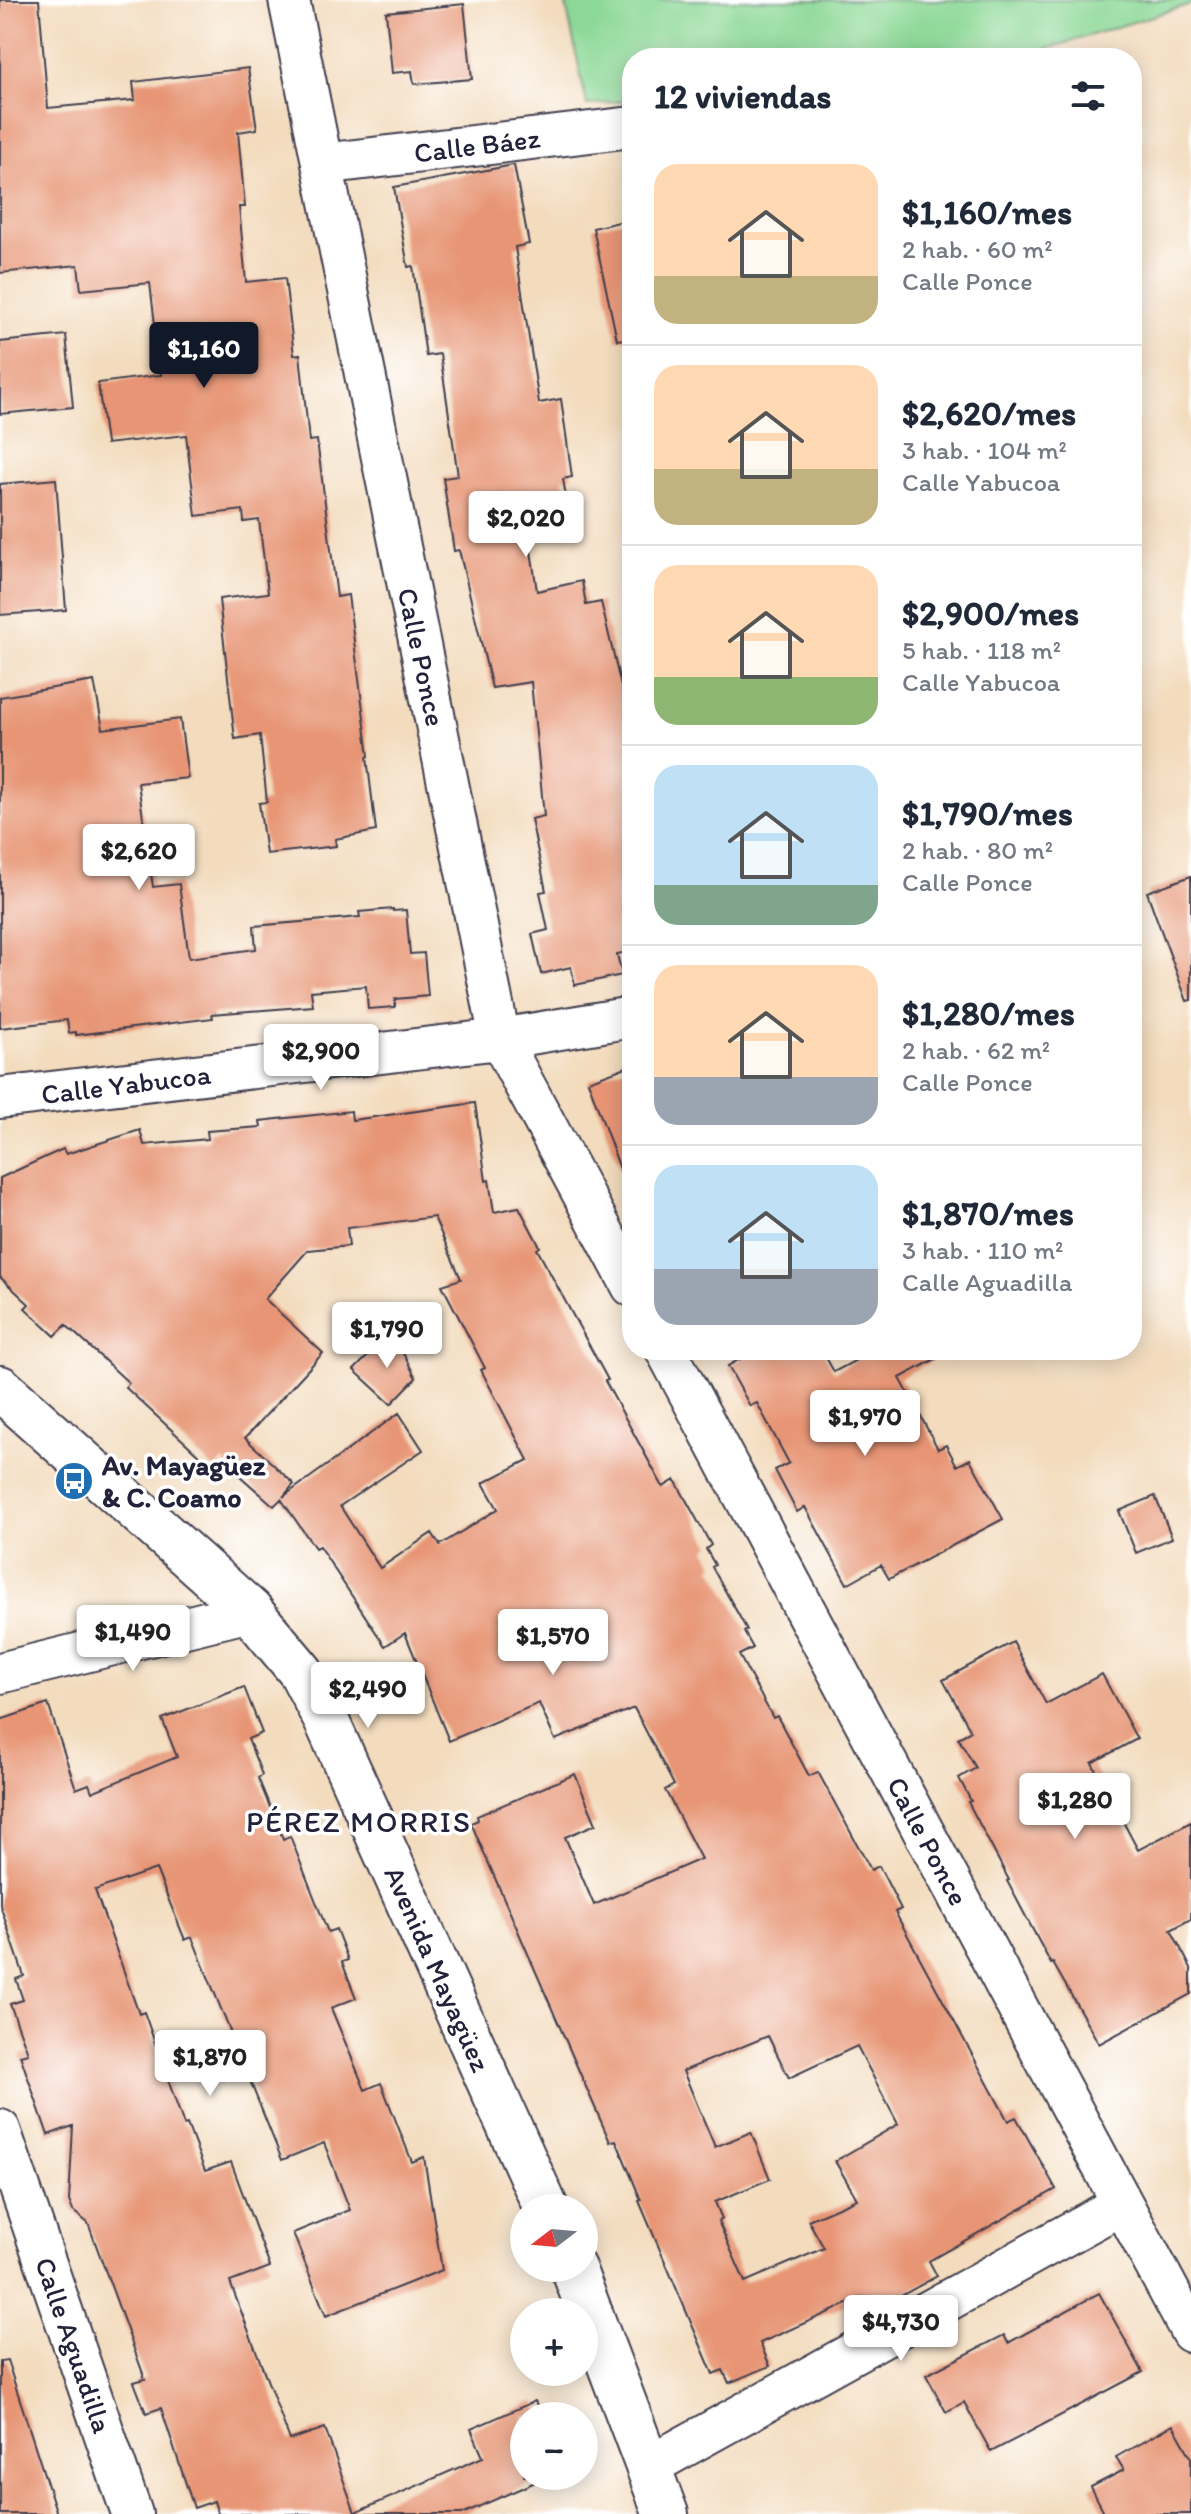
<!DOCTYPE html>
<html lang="es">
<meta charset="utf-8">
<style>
body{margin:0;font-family:Itim,sans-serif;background:#f6f6f7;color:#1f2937;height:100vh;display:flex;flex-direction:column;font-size:30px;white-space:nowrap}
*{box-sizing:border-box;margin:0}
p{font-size:26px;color:#747a83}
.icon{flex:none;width:44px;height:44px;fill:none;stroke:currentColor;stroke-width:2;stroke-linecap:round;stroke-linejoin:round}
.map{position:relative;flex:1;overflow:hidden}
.sheet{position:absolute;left:622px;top:48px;width:520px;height:1312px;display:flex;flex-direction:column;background:#fff;border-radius:32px;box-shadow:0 4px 20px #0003}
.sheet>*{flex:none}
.needle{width:52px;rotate:254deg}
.fabs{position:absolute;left:510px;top:2194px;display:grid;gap:16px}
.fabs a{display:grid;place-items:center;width:88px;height:88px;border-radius:50%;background:#fff;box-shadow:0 4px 20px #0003;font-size:40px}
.price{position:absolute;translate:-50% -68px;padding:0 18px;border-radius:8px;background:#fff;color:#222;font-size:26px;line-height:52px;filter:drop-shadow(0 2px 4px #0008)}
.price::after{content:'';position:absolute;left:50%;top:48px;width:24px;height:18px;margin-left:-12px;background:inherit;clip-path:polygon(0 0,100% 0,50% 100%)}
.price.selected{background:#111827;color:#fff}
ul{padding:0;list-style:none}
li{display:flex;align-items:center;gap:24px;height:200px;padding:0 32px}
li+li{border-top:2px solid #e0e1e3}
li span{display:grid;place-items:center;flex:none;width:224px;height:160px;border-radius:24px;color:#555}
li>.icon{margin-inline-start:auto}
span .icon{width:96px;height:96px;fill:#fffc;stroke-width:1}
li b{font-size:34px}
h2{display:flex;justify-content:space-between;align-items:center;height:96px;padding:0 32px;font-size:34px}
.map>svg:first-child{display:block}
.green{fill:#8cd896;stroke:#577d68;stroke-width:2}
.building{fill:#e79575;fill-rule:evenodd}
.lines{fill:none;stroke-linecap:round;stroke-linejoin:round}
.minor-casing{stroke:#413e4e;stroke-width:44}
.tertiary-casing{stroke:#413e4e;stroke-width:48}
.minor{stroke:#fff;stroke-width:40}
.tertiary{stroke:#fff;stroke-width:44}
.labels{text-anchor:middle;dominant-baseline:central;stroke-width:7;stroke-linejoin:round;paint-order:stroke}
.street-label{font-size:28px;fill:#22223b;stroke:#fff}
.poi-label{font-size:28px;font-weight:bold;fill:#22223b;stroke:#fff;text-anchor:start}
.neighbourhood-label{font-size:30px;letter-spacing:2px;fill:#22223b;stroke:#fff}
</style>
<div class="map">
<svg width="1191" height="2514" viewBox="0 0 1191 2514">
<rect width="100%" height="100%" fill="#fff"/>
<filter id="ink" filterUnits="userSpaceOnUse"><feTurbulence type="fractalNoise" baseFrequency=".0125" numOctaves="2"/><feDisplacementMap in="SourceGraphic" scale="16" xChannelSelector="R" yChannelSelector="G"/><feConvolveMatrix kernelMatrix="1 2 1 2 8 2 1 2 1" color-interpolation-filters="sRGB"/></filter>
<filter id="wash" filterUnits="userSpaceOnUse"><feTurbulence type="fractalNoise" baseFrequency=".006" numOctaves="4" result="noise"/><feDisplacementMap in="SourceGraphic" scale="32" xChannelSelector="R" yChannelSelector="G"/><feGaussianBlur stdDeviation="1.8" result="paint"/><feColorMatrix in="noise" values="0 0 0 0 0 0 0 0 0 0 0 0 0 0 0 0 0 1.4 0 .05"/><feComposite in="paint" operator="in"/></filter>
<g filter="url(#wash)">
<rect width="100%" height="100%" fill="#f3dbbd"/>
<path class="green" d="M565,0H1191V4L1018,58H632V100L587,105Z"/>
<g id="blocks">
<path class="building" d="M0,0H39L48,108L135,100L133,82L248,68L257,129L238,132L245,207H239L246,282L285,278L294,355L300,354L309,441L317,440L337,597L348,595L369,756L367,757L376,831L335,839L336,846L266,854L259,803L267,802L260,735L235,739L219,599L268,593L259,520L244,522L243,510L196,516L186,435L106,444L98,383L161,375L150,283L81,290L78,265L0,273Z
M464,4L472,79L414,84L412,71L392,73L386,12Z
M514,165L529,244L515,247L539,403L561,399L572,477L563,479L567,503L558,504L559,511L526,517L537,591L582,581L586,605L601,602L625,703L632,702V951L617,954L622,975L575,985L571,967L541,974L532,934L548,930L540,892L546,891L531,819L544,816L531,682L492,688L459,550L454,551L443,478L458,476L440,354L426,356L413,266L408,267L394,187Z
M632,219V338L617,340L593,228Z
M66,335L73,407L0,414V342Z
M56,479L66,610L0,615V484Z
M94,681L103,729L180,719L188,778L138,783L153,887L179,884L189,958L256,949L254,926L360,917L359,912L393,909V911L406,910L410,954L424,953L428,996L395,999V1007L368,1009L366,986L311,991L313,1006L212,1014L213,1018L76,1035V1032L69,1033L67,1020L0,1028V697Z
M1191,876V1000L1187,1001L1147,892Z
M632,1065V1190L628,1191L588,1081Z
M475,1103L486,1181L489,1180L494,1212L519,1207L540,1247L537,1249L608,1380L605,1381L663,1487L675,1480L711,1545L706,1549L715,1565L712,1567L747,1630L744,1632L753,1648L739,1655L773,1718L777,1716L809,1776L818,1772L871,1870L879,1866L901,1909L895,1912L1008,2121L1016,2117L1056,2189L929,2261L937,2276L872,2312L863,2297L760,2343L770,2366L729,2383L723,2370L713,2374L639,2201L641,2200L616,2140L610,2142L471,1823L478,1820L477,1816L575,1774L596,1824L565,1837L594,1905L701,1859L665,1790L674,1785L634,1708L555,1740L539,1703L449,1741L405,1633L385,1646L319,1546L315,1548L281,1499L274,1506L223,1461L215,1470L125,1387L129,1383L66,1325L55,1336L25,1308L29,1304L0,1277V1178L63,1149L66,1154L140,1130L144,1145L208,1139L207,1131L261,1127L260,1121L351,1111L352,1120ZM434,1217L461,1279L442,1285L485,1368L481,1370L528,1460L483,1483L498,1509L440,1545L432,1533L380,1568L340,1506L423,1450L399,1413L283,1497L294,1484L245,1438L323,1353L265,1299L308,1250L349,1246L347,1228ZM768,2036L789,2078L857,2046L898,2124L835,2161L857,2199L808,2220L824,2248L745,2282L718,2221L722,2219L715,2202L770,2179L751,2132L715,2147L683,2071Z
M392,1332L416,1378L391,1404L354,1370Z
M756,1350H822L834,1372L875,1350H952L900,1378L938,1449L946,1445L957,1466L970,1459L1003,1519L889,1579L881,1565L847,1584L805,1507L797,1512L775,1470L789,1463L757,1403L750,1406L728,1366Z
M1155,1496L1172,1538L1136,1553L1119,1511Z
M1013,1642L1046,1704L1102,1674L1137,1739L1092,1763L1138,1850L1191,1822V1919L1171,1930L1191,1968V1994L1099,2044L1053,1963L1051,1964L1007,1881L1009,1880L968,1802L971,1801L959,1778L976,1768L958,1738L971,1731L943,1680Z
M244,1687L262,1733L248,1739L262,1775L258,1778L283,1839L290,1836L328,1932L336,1929L348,1960L342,1962L356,1998L331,2008L365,2090L381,2083L412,2162L424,2157L442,2270L326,2316L293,2233L350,2210L324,2143L282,2160L192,1937L185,1940L156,1869L95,1890L139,2014L144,2012L184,2125L187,2124L205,2171L231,2162L270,2267L230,2282L290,2440L325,2428L355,2513L483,2457L471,2429L535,2401L542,2416H524V2476H549L462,2514H218L214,2501L194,2508L161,2408L146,2413L134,2382L145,2379L88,2223L73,2211L69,2201L73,2126L48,2135L20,2055L28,2053L10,2004L23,2000L16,1979L24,1976L0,1905V1720L48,1704L76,1789L89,1784L92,1792L177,1757L162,1719Z
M1099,2293L1143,2372L991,2452L964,2402L946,2412L926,2375L1004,2335L1008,2343Z
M7,2360L57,2514H0V2361Z
M1173,2425L1191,2457V2514H1105L1091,2487L1124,2470L1116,2457Z"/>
</g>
</g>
<g filter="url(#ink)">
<use href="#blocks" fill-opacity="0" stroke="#413e4e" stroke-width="2"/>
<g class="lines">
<g class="minor-casing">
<path id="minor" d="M289,0L500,1039L632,1286
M322,164L632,127
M0,1098L500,1039L632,1017
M666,1350L1191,2332
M0,1673L250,1611
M0,2130L132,2514
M649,2466L1122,2204"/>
</g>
<g class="tertiary-casing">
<path id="tertiary" d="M0,1388L250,1611L301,1672L328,1724L546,2208
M573,2268L666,2514"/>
</g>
<use href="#minor" class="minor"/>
<use href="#tertiary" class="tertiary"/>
</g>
</g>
<defs>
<g id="bus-disc" transform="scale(2)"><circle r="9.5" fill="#1f6fb2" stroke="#fff"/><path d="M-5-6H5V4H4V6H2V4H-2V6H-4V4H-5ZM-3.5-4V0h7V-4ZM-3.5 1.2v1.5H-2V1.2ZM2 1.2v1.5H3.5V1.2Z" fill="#fff"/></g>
</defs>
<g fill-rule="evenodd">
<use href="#bus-disc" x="74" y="1481"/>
</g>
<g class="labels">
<g class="street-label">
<text transform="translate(477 145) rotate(-7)">Calle Báez</text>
<text transform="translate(422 657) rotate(78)">Calle Ponce</text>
<text transform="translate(126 1084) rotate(-7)">Calle Yabucoa</text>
<text transform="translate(928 1841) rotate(62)">Calle Ponce</text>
<text transform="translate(438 1969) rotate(66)">Avenida Mayagüez</text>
<text transform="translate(74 2345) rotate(71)">Calle Aguadilla</text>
</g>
<g class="poi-label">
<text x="102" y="1465">Av. Mayagüez<tspan x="102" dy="32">&amp; C. Coamo</tspan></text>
</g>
<g class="neighbourhood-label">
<text x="359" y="1821">PÉREZ MORRIS</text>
</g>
</g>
</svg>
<div class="fabs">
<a><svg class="needle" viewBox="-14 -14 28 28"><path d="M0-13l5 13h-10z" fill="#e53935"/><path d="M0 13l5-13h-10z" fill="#747a83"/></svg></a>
<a>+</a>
<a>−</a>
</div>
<b class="price selected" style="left:204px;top:390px">$1,160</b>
<b class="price" style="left:526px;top:559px">$2,020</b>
<b class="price" style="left:139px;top:892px">$2,620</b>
<b class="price" style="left:321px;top:1092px">$2,900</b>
<b class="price" style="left:387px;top:1370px">$1,790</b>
<b class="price" style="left:865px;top:1458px">$1,970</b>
<b class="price" style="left:133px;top:1673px">$1,490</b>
<b class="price" style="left:553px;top:1677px">$1,570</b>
<b class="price" style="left:368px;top:1730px">$2,490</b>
<b class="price" style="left:1075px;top:1841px">$1,280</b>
<b class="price" style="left:210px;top:2098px">$1,870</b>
<b class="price" style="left:901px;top:2363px">$4,730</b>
<section class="sheet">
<h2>12 viviendas<svg class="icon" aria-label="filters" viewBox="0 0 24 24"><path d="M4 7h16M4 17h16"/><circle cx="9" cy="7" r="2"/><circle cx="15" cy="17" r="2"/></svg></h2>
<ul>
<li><span style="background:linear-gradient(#ffd9b3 70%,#c2b280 0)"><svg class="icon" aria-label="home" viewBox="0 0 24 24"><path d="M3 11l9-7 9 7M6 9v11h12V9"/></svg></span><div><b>$1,160/mes</b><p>2 hab. · 60 m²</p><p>Calle Ponce</p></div></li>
<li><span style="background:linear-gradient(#ffd9b3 65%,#c2b280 0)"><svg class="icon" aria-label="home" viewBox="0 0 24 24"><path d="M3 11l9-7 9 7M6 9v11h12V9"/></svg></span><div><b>$2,620/mes</b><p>3 hab. · 104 m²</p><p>Calle Yabucoa</p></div></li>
<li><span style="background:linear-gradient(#ffd9b3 70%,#8fb573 0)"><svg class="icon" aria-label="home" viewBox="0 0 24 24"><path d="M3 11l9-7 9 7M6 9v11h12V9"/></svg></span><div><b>$2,900/mes</b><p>5 hab. · 118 m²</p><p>Calle Yabucoa</p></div></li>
<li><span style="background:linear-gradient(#bfe0f5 75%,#7fa58c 0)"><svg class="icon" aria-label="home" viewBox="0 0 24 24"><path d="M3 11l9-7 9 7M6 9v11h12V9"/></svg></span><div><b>$1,790/mes</b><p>2 hab. · 80 m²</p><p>Calle Ponce</p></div></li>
<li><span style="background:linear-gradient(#ffd9b3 70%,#9aa5b1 0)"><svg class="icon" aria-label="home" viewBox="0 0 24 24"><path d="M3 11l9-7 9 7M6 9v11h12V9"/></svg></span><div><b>$1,280/mes</b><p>2 hab. · 62 m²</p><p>Calle Ponce</p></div></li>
<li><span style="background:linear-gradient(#bfe0f5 65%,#9aa5b1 0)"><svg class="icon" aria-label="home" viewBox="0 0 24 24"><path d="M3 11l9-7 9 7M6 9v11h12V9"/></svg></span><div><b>$1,870/mes</b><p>3 hab. · 110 m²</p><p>Calle Aguadilla</p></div></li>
</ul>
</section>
</div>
